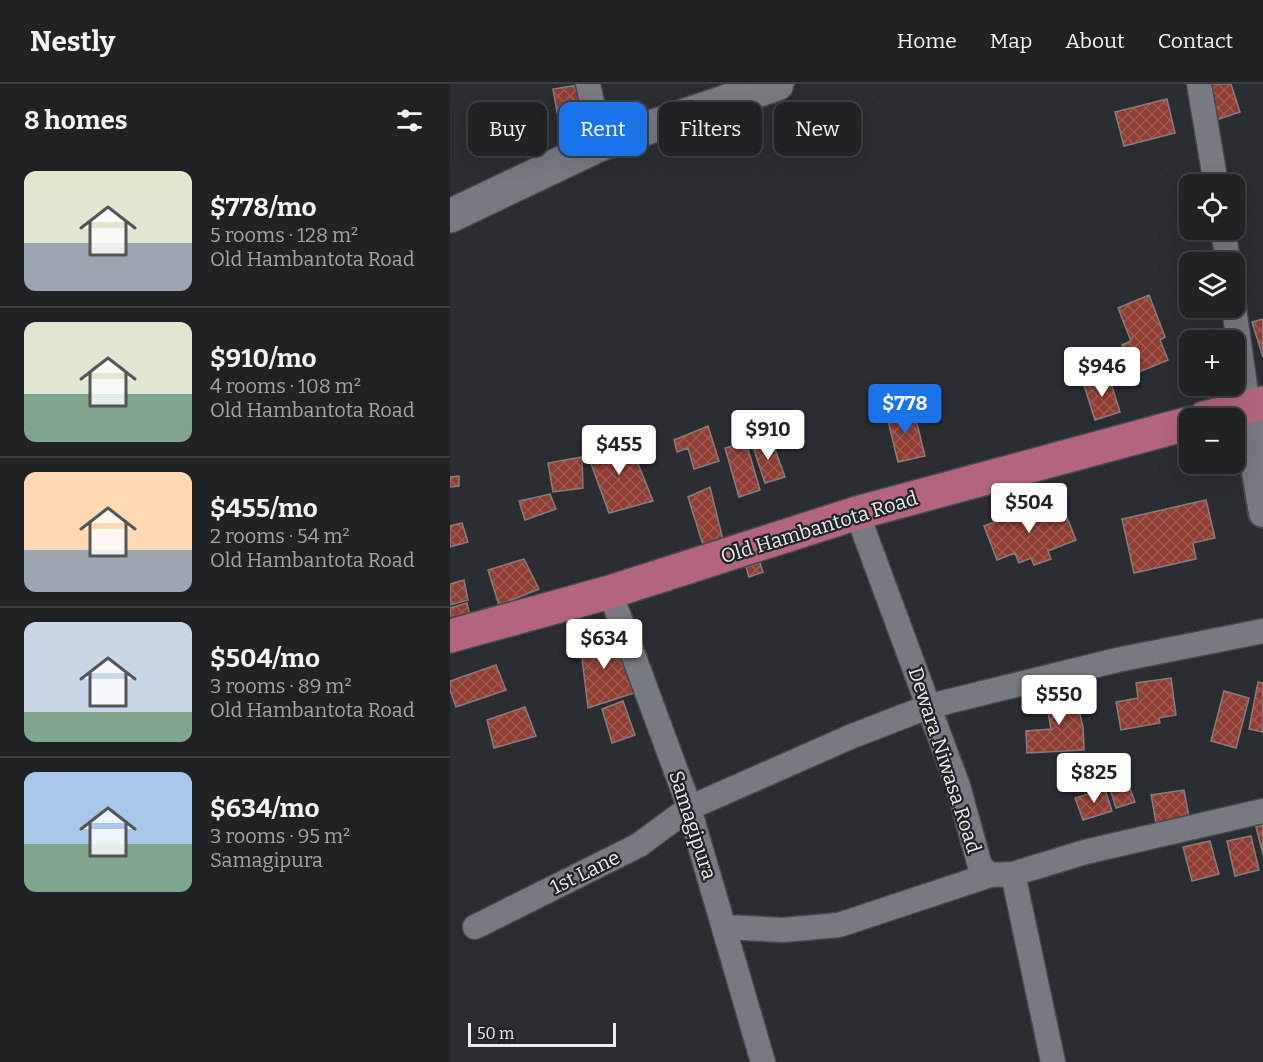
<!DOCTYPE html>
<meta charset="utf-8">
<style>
body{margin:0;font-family:Bitter,serif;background:#282a2e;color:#f1f3f6;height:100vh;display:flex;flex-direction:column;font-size:22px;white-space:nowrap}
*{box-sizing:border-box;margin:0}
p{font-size:20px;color:#a2a4a7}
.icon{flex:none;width:33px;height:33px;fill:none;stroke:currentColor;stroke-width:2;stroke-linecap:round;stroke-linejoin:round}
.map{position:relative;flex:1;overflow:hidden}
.details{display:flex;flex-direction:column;background:#202226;width:450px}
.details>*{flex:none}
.guide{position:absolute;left:18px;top:18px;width:570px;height:54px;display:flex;gap:12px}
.tools{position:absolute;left:729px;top:90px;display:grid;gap:12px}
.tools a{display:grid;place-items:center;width:66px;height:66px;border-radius:12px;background:#202226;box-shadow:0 6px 24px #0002,0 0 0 2px #3d3f43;font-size:30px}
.scale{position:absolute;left:18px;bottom:15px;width:148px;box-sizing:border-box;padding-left:6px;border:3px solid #eaedf0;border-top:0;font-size:16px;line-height:21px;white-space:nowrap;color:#eaedf0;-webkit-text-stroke:4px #202328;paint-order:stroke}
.price{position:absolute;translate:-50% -51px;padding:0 14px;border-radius:6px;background:#fff;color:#222;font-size:20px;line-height:39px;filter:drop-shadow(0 2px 3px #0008)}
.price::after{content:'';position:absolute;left:50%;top:36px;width:18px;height:14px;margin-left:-9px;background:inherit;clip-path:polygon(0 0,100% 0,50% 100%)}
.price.on{background:#1a73e8;color:#fff}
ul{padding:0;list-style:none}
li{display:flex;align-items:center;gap:18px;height:150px;padding:0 24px}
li+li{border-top:2px solid #3d3f43}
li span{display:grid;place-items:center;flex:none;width:168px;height:120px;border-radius:12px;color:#555}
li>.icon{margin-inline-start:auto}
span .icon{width:72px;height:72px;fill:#fffc;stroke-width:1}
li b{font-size:26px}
h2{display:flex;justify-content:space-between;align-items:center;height:72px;padding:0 24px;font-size:26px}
.chip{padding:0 21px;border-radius:12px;background:#202226;box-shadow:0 6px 24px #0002,0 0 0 2px #3d3f43;font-size:21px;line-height:54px}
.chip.on{background:#1a73e8;color:#fff}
header{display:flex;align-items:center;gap:36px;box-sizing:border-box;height:84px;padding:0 30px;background:#202226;border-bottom:2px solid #3d3f43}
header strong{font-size:28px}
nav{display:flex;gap:33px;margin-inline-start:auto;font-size:21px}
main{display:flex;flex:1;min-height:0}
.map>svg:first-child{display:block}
.building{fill:url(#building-cross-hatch);stroke:#867e7d;stroke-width:1.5}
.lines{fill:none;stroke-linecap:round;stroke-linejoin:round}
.minor-casing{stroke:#46494d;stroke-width:27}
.tertiary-casing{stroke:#46494d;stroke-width:32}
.secondary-casing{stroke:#46494d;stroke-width:36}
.trunk-casing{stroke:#46494d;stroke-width:36}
.minor{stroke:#777a80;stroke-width:24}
.tertiary{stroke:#777a80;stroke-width:28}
.secondary{stroke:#777a80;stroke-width:33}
.trunk{stroke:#b3657f;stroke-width:33}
.labels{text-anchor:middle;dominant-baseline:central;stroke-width:4.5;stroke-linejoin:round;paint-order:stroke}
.street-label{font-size:20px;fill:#eaedf0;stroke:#202328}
</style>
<header>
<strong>Nestly</strong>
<nav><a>Home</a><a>Map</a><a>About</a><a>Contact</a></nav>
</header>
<main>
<section class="details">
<h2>8 homes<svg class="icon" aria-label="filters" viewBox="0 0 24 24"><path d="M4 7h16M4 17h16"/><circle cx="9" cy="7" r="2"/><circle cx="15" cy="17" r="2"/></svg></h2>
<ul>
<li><span style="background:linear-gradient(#dfe7d0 60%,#9aa5b1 0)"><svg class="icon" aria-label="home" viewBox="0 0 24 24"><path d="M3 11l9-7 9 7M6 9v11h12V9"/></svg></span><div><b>$778/mo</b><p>5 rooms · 128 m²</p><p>Old Hambantota Road</p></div></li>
<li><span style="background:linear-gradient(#dfe7d0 60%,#7fa58c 0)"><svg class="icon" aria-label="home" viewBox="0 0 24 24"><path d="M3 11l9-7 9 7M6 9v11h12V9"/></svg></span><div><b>$910/mo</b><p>4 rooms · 108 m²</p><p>Old Hambantota Road</p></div></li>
<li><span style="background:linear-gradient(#ffd9b3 65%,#9aa5b1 0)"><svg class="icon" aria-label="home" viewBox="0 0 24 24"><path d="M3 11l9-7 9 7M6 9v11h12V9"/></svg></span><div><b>$455/mo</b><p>2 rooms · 54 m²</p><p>Old Hambantota Road</p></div></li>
<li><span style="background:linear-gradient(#c9d6e8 75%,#7fa58c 0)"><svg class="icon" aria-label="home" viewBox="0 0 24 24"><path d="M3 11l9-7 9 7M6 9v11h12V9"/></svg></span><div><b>$504/mo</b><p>3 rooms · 89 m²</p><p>Old Hambantota Road</p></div></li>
<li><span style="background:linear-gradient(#a9c7e8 60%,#7fa58c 0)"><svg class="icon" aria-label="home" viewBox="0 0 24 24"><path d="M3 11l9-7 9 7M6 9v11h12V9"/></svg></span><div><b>$634/mo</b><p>3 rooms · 95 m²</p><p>Samagipura</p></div></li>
</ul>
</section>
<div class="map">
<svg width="813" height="978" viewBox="0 0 813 978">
<defs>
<pattern id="building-cross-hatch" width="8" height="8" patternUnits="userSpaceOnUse" patternTransform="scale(1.5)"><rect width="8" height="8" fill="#903e34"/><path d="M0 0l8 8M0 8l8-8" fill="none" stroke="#a05a52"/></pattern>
</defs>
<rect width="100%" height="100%" fill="#2a2d32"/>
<path class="building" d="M134,0L144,55L113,61L103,5Z
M754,0H781L790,28L766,36Z
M717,15L725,49L674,62L665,28Z
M699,211L715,253L710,256L718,276L684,290L672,261L681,257L668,224Z
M813,235V273L802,238Z
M659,293L670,328L645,336L634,301Z
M448,321L451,335L465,332L475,372L448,378L435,324Z
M258,342L269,377L244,385L238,364L227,368L224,356Z
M177,352L203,417L159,429L137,369Z
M321,354L335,393L315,399L302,360Z
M296,358L310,406L289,413L275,364Z
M132,373L133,404L103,408L98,379Z
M9,392V402L0,403V393Z
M260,403L273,456L253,461L238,413Z
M100,410L106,425L75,436L69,417Z
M756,416L765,454L743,459L746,475L684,489L672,435Z
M597,420L601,431L614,426L626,456L598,467L601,475L584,481L581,474L569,479L565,469L547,476L534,442L544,438L542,434L560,427L563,433Z
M12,439L18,458L0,463V442Z
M74,475L89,505L49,521L38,486Z
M310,479L313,488L299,493L296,483Z
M14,496L18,516L0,521V500Z
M17,519L20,532L0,539V524Z
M165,547L184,609L138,624L130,557Z
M46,581L56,606L6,623L0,606V597Z
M721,594L726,631L709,634L710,639L671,646L666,618L688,614L686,599Z
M808,598L813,599V648L799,645Z
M624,605L633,643L634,666L577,669L576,647L601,645L595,610Z
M774,607L799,614L786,664L761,657Z
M173,617L185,651L162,659L152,625Z
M75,623L86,652L44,664L37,636Z
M677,696L685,718L666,724L659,702Z
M655,705L662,727L633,736L625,714Z
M734,706L739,733L706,739L701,711Z
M813,741V770L806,743Z
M801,752L809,786L785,792L777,757Z
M760,757L769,790L742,797L733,763Z"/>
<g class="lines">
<g class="minor-casing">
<path id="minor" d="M138,0L151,60
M749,0L766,100
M773,146L778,178
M784,224L798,323
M407,429L508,702L530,782L540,791L563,790L635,768L813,727
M160,508L236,714L313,978
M563,790L603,978
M25,843L189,761L239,724L400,653L480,622L667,576L813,547
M275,843L333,846L389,841L540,791"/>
</g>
<g class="tertiary-casing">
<path id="tertiary" d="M798,323L805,381L813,429"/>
</g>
<g class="secondary-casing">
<path id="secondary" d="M0,132L151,60L327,0"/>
</g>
<g class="trunk-casing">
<path id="trunk" d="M754,334L813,319
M0,552L160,508L407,429L740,339"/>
</g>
<use href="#minor" class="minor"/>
<use href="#tertiary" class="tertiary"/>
<use href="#secondary" class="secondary"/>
<use href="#trunk" class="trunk"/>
</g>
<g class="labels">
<g class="street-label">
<text transform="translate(369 443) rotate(-17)">Old Hambantota Road</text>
<text transform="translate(495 676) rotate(72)">Dewara Niwasa Road</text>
<text transform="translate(243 741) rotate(72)">Samagipura</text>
<text transform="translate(135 788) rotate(-26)">1st Lane</text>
</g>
</g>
</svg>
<div class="tools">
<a><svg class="icon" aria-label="locate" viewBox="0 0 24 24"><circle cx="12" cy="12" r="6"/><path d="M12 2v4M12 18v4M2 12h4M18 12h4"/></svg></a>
<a><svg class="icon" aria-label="layers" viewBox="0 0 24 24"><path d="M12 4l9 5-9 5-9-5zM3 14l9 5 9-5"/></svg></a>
<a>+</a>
<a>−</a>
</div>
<div class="scale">50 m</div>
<b class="price" style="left:652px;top:314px">$946</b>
<b class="price on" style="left:455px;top:351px">$778</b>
<b class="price" style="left:318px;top:377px">$910</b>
<b class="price" style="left:169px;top:392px">$455</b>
<b class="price" style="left:579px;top:450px">$504</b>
<b class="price" style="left:154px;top:586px">$634</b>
<b class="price" style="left:609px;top:642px">$550</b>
<b class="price" style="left:644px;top:720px">$825</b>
<div class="guide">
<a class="chip">Buy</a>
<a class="chip on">Rent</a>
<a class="chip">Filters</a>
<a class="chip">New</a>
</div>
</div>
</main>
